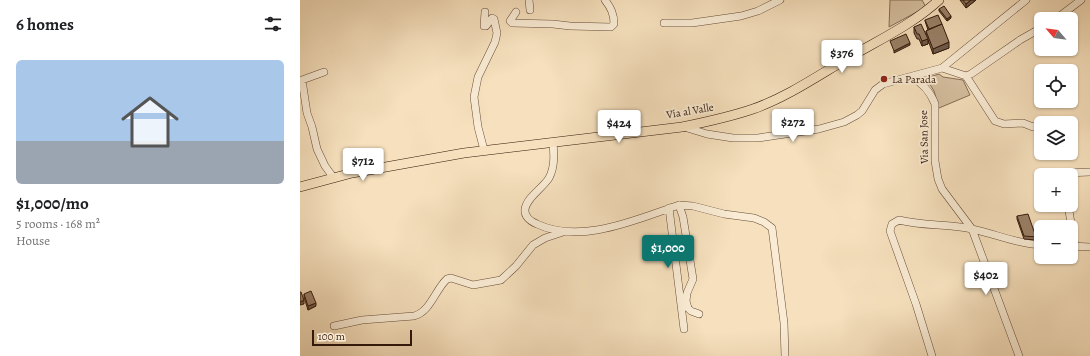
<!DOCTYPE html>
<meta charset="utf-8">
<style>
body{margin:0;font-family:Alegreya,serif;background:#f6f6f6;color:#202124;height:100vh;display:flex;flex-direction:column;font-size:15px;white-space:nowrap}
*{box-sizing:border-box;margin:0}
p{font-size:13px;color:#757577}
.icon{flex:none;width:22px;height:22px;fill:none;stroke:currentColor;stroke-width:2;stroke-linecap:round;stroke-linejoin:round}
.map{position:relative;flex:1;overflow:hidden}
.details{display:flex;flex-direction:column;background:#fff;width:300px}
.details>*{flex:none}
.needle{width:26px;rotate:298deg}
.tools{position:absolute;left:734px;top:12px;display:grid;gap:8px}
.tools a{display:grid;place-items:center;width:44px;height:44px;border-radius:6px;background:#fff;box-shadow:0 1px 3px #0004;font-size:20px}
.scale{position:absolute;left:12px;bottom:10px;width:100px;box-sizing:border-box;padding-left:4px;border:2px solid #35190a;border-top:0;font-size:11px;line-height:14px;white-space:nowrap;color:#35190a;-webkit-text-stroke:3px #f9ebd4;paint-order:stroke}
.price{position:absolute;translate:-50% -34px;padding:0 9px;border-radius:4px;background:#fff;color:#222;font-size:13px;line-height:26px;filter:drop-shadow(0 1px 2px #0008)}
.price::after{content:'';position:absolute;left:50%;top:24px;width:12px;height:9px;margin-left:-6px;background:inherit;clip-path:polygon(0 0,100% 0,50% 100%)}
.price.active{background:#0f766e;color:#fff}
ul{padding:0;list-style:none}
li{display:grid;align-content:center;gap:8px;height:212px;padding:0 16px}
li span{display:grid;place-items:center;height:124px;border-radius:6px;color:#555}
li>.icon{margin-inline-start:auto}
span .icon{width:72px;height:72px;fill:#fffc;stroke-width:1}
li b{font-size:17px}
h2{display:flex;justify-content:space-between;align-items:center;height:48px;padding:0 16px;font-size:17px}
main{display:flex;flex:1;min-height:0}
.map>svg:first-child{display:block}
.green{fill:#d5be9f;stroke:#856c54}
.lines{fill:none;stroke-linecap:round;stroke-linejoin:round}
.minor-casing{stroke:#654b37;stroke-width:8}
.major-casing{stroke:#35190a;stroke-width:10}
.minor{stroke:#f9ebd4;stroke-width:7}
.major{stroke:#f6e0bd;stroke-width:9}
.wall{fill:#846e59;stroke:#35190a}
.shaded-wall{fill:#6b5a48;stroke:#35190a}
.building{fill:#998067;stroke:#35190a}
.poi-dot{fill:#8f2418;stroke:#f9ebd4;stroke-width:1.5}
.labels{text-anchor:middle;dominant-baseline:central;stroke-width:3.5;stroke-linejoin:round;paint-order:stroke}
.poi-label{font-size:11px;fill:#35190a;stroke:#f9ebd4;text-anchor:start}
.street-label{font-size:11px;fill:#35190a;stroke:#f9ebd4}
</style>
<main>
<section class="details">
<h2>6 homes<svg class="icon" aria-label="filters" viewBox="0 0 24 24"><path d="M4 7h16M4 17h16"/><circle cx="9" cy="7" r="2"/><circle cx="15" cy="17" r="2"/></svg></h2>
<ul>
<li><span style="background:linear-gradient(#a9c7e8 65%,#9aa5b1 0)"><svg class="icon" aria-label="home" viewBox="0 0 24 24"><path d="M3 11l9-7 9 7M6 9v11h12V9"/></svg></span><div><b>$1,000/mo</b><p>5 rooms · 168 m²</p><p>House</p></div></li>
</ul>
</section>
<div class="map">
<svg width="790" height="356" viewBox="0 0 790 356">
<rect width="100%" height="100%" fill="#f6e0bd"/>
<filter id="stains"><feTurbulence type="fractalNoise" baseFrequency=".005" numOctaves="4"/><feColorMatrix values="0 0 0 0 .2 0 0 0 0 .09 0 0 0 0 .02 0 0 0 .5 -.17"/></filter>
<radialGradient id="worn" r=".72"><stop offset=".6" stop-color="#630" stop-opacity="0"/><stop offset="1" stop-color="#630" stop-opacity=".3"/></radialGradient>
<path class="green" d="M590,0H622L626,7L589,27Z
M639,74L643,77L663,80L670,95L639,108L634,91L626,78Z"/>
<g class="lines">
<g class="minor-casing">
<path id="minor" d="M229,0L230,10
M216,12L210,21L212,23L253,24L270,26L311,27L314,24C314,14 311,8 305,0
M756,19L781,0
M364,23H392L441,16L458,11L480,0
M642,68L666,76L671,74L720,40L741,28
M24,72L2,80L7,113L12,127L17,149L25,166L33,177
M666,76L695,121L704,124L723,123L733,127L741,125
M611,77C623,83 630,91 635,104V161L638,179L642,189L672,229L719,356
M384,127L407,134L433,138H458L519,129L544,122L557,115L562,111L575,90L583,84L642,68L726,0
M253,142C254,154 255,167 249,178C243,188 227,197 225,209C224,217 230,221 237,224C281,245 337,219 379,205L393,206L424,214L454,218L464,222L472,228L484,323L485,356
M184,150L178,127L174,97L178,77L195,42L197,33L194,19L192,18L186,26H184L185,12
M764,175L766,173L790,172
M379,205L383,217L393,279L387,293L386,301L388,308L391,311L399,314
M768,205L775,247
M369,208L384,329
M771,246L790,247
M34,326L62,320L114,316C131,311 135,290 147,279L151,278L173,285L201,280L216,266L233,245L245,238L263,232
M632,356L616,304L590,231L592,224L599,220C623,226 648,224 672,229C696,234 717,244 741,245"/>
</g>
<g class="major-casing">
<path id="major" d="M0,187L52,173L164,153L382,127C406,122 430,117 453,109C490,96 523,72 557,53C585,37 615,22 639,0"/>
</g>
<use href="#minor" class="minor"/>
<use href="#major" class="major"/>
</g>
<path class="wall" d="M660,0H676L666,8Z
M639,9L651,18L647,21L639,11Z
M625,20L649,48L633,54L628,40V44L622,46L619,39H617L614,33V27L626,35V31L628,30L625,21Z
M717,216L736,237V240L724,239L717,219Z
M4,294L16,306L8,310L4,297Z"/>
<path class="shaded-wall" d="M671,0H676L666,8V4Z
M651,16V18L647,21V19Z
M628,39V44L622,46V41Z
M649,42V48L633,54V49Z
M610,43V45L594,53V51Z
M4,300V304L0,305V302Z
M16,303V306L8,310V306Z"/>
<path class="building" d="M663,0H671L666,4Z
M644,6L651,16L647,19L639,9Z
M638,15L642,24L629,29L625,20Z
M621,24L628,39L622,41L619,34H617L614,27Z
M642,24L649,42L633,49L626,31Z
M606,34L610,43L594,51L590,41Z
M728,214L736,237L724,236L717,216Z
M11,291L16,303L8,306L4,294Z
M0,292H1L4,300L0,302Z"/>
<circle class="poi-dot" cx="584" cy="79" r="4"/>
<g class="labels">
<g class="poi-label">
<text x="592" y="79">La Parada</text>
</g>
<g class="street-label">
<text transform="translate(390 111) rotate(-10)">Vía al Valle</text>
<text transform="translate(624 137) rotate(-91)">Via San Jose</text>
</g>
</g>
<rect width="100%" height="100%" filter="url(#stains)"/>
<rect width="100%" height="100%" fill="url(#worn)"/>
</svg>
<div class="tools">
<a><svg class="needle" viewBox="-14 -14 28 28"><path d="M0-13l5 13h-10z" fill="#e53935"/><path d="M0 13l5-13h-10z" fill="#757577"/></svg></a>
<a><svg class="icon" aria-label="locate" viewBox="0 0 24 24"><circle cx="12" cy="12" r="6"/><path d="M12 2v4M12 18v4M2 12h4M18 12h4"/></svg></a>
<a><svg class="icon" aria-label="layers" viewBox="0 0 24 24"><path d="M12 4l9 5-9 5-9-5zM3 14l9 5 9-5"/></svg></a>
<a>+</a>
<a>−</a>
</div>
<div class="scale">100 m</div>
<b class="price" style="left:542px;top:74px">$376</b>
<b class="price" style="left:493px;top:143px">$272</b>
<b class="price" style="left:319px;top:144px">$424</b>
<b class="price" style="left:63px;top:182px">$712</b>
<b class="price active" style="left:368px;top:269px">$1,000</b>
<b class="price" style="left:686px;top:296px">$402</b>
</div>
</main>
